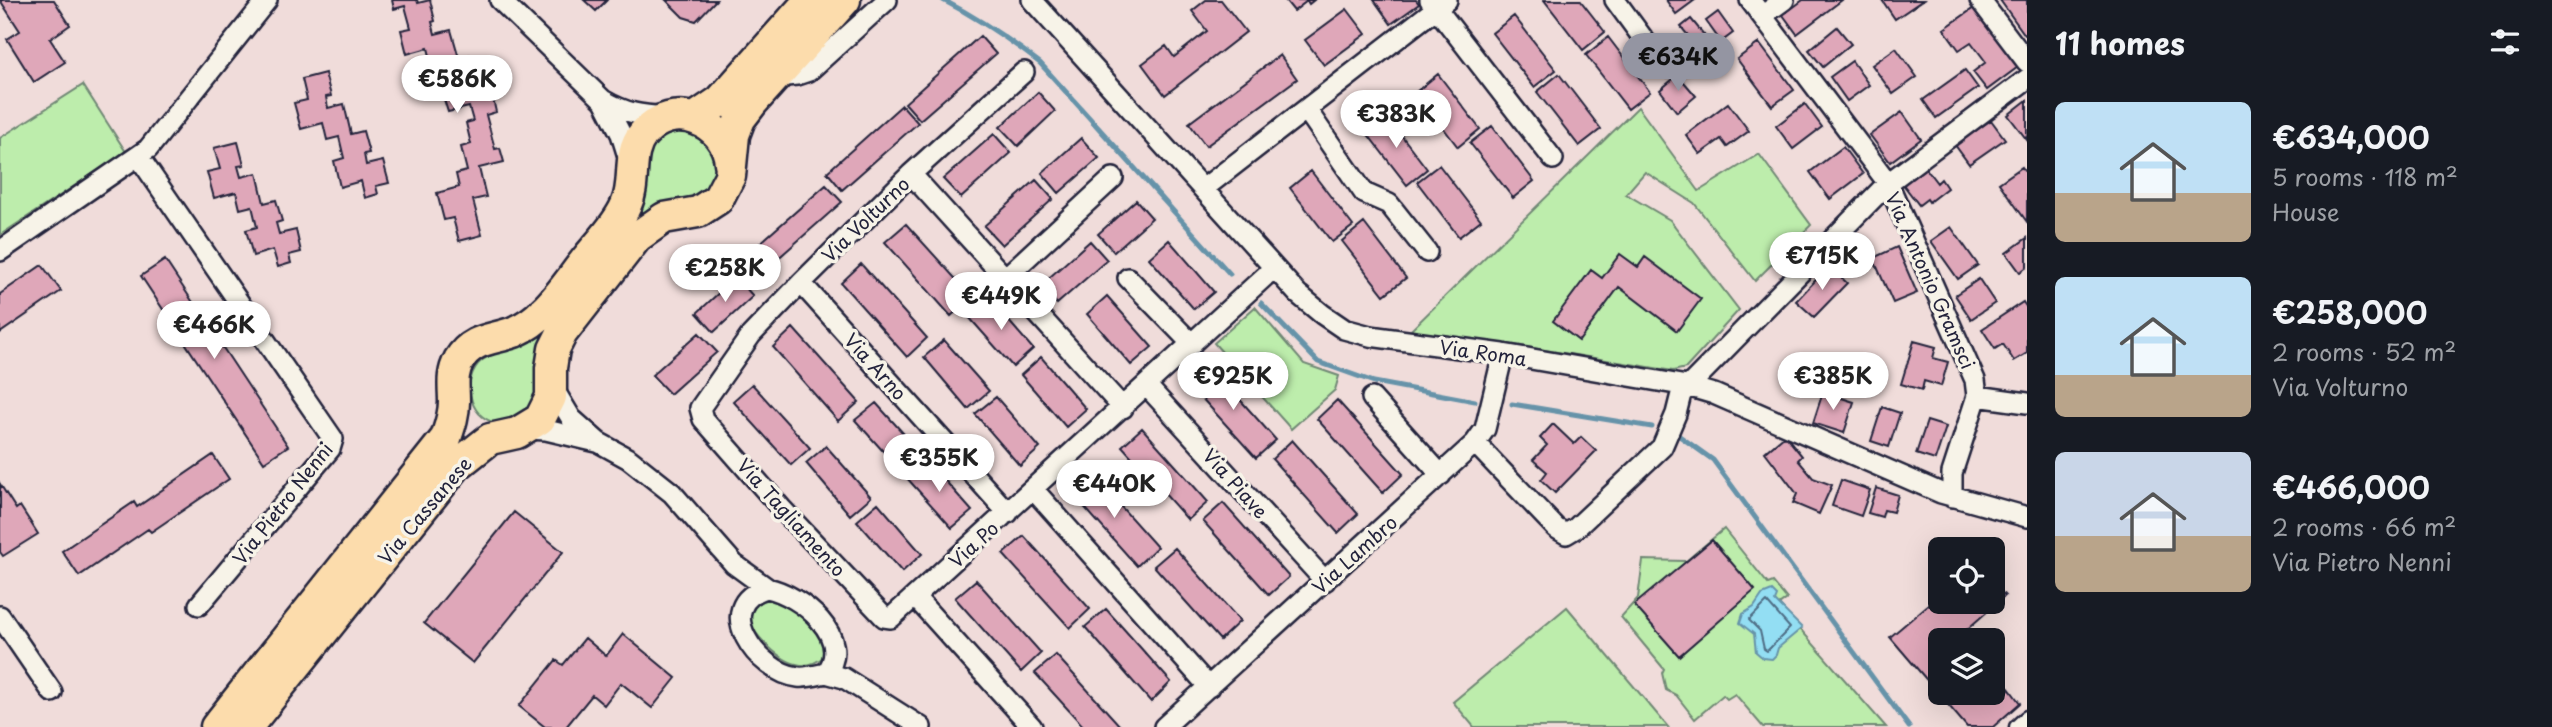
<!DOCTYPE html>
<meta charset="utf-8">
<style>
body{margin:0;font-family:"Playpen Sans",sans-serif;background:#20242c;color:#f1f3f6;height:100vh;display:flex;flex-direction:column;font-size:26px;white-space:nowrap}
*{box-sizing:border-box;margin:0}
p{font-size:23px;color:#9ea1a6}
.icon{flex:none;width:38px;height:38px;fill:none;stroke:currentColor;stroke-width:2;stroke-linecap:round;stroke-linejoin:round}
.map{position:relative;flex:1;overflow:hidden}
.drawer{display:flex;flex-direction:column;background:#171b24;width:525px}
.drawer>*{flex:none}
.controls{position:absolute;left:1928px;top:537px;display:grid;gap:14px}
.controls a{display:grid;place-items:center;width:77px;height:77px;border-radius:10px;background:#171b24;box-shadow:0 7px 28px #0002;font-size:35px}
.price{position:absolute;translate:-50% -60px;padding:0 16px;border-radius:24px;background:#fff;color:#222;font-size:23px;line-height:46px;filter:drop-shadow(0 2px 4px #0008)}
.price::after{content:'';position:absolute;left:50%;top:42px;width:21px;height:16px;margin-left:-10px;background:inherit;clip-path:polygon(0 0,100% 0,50% 100%)}
.price.current{background:#9495a2;color:#111}
ul{padding:0;list-style:none}
li{display:flex;align-items:center;gap:21px;height:175px;padding:0 28px}
li span{display:grid;place-items:center;flex:none;width:196px;height:140px;border-radius:10px;color:#555}
li>.icon{margin-inline-start:auto}
span .icon{width:84px;height:84px;fill:#fffc;stroke-width:1}
li b{font-size:30px}
h2{display:flex;justify-content:space-between;align-items:center;height:84px;padding:0 28px;font-size:30px}
main{display:flex;flex:1;min-height:0}
.map>svg:first-child{display:block}
.green{fill:#bdedac;stroke:#708874;stroke-width:2}
.water{fill:#93def3;stroke:#6693a9;stroke-width:2}
.lines{fill:none;stroke-linecap:round;stroke-linejoin:round}
.shore{stroke:#4f6d85;stroke-width:2}
.stream{stroke:#6693a9;stroke-width:5}
.building{fill:#dfa7b9;stroke:#22223b;stroke-width:2}
.pedestrian-casing{stroke:#22223b;stroke-width:19}
.minor-casing{stroke:#22223b;stroke-width:24}
.primary-casing{stroke:#22223b;stroke-width:35}
.pedestrian{stroke:#f7f3e8;stroke-width:14}
.minor{stroke:#f7f3e8;stroke-width:19}
.primary{stroke:#fcdcac;stroke-width:30}
.labels{text-anchor:middle;dominant-baseline:central;stroke-width:7;stroke-linejoin:round;paint-order:stroke}
.street-label{font-size:19px;fill:#22223b;stroke:#f7f3e8}
</style>
<main>
<div class="map">
<svg width="2027" height="727" viewBox="0 0 2027 727">
<rect width="100%" height="100%" fill="#f0dcda"/>
<filter id="ink" filterUnits="userSpaceOnUse"><feTurbulence type="fractalNoise" baseFrequency=".0143" numOctaves="2"/><feDisplacementMap in="SourceGraphic" scale="14" xChannelSelector="R" yChannelSelector="G"/><feConvolveMatrix kernelMatrix="1 2 1 2 8 2 1 2 1" color-interpolation-filters="sRGB"/></filter>
<g filter="url(#ink)">
<path class="green" d="M83,85L126,152L0,235V138Z
M1638,107L1699,191L1759,154L1811,225L1755,281L1694,203L1645,172L1626,194L1670,220L1739,310L1686,368L1673,371L1515,345L1410,331Z
M697,129L721,159L710,195L653,215L522,419C516,420 507,423 501,423C471,423 461,384 478,364C488,353 504,352 517,344L658,133Z
M1255,307L1304,364L1339,376L1335,390L1291,429L1214,343Z
M1724,529L1768,584L1773,582L1787,599L1779,605L1886,727H1763L1735,694L1727,699L1723,695L1695,719L1676,695L1666,690L1662,673L1664,669L1621,617L1638,598L1643,560L1686,561Z
M764,592L812,617L825,646L826,655C819,661 811,666 801,665C781,663 751,634 747,614Z
M1567,607L1668,727H1474L1453,702Z"/>
<path class="water" d="M1772,591L1777,596L1775,601L1802,628L1778,648L1776,655L1772,659L1763,658L1756,652L1754,634L1740,623L1743,614L1754,607L1762,595Z"/>
<g class="lines">
<path class="shore" d="M1767,602L1790,628L1767,651L1764,649L1760,631L1749,620Z"/>
<path class="stream" d="M943,0C978,18 1009,39 1040,63L1230,274
M1261,303L1318,362L1374,382L1475,401
M1512,404L1652,427
M1678,435L1713,460L1909,727"/>
</g>
<path class="building" d="M0,0H54L70,25L50,39L65,62L34,82L7,39L20,31Z
M392,0H417L418,3L430,0L435,21L432,22L435,34L451,30L459,58L469,55L475,77L469,79L472,90L490,86L496,112L486,115L495,149L500,148L504,162L479,168L486,197L473,200L482,235L459,241L453,218L444,220L437,193L459,187L456,174L467,171L461,147L471,144L466,123L473,121L469,107L448,112L442,93L451,90L443,61L432,64L428,48L407,54L401,30L411,28L405,6L394,9Z
M584,0H607L596,11Z
M666,0H716L696,21L683,17Z
M1206,0H1221L1246,32L1165,95L1142,64L1166,46L1174,57L1207,31L1192,11Z
M1285,0H1314L1309,4L1307,1L1294,11Z
M1374,0H1416L1419,4L1391,24Z
M1544,0H1580L1605,32L1583,50Z
M1666,0H1695L1676,14Z
M1803,0H1842L1797,34L1783,15Z
M1882,0H1923L1895,19Z
M2000,0H2027V34L2025,35Z
M1974,8L2018,67L1987,90L1973,72L1986,62L1971,42L1959,50L1944,29Z
M1347,9L1366,34L1324,65L1305,40Z
M1718,12L1733,33L1721,42L1706,21Z
M1514,16L1556,70L1534,87L1492,33Z
M1691,19L1718,52L1708,60L1681,27Z
M1837,27L1851,44L1823,67L1809,50Z
M980,36L996,54L920,120L905,103Z
M1608,37L1650,92L1628,109L1586,55Z
M1759,43L1794,90L1772,106L1737,59Z
M1896,48L1917,77L1893,94L1872,65Z
M1280,55L1297,79L1206,146L1189,123Z
M1852,61L1869,85L1847,101L1830,77Z
M1965,70L1978,88L1936,118L1923,100Z
M325,73L331,96L326,97L328,108L344,104L351,134L363,131L369,153L364,154L366,165L383,161L389,183L376,186L378,194L365,198L361,181L340,187L334,161L344,158L339,137L327,140L323,123L301,129L294,103L307,100L302,79Z
M1438,74L1480,129L1458,147L1416,92Z
M1559,74L1601,129L1579,146L1537,92Z
M1678,75L1696,96L1677,112L1660,90Z
M1038,92L1055,111L1018,146L1000,127Z
M2027,100V140L2008,115Z
M1728,103L1749,131L1727,147L1721,139L1700,154L1686,135Z
M1805,104L1822,127L1793,149L1776,126Z
M902,105L918,123L842,190L827,172Z
M1902,112L1921,139L1890,162L1870,135Z
M1386,115L1427,169L1407,185L1366,132Z
M1991,120L2005,139L1969,164L1955,145Z
M1492,126L1534,181L1513,198L1470,143Z
M994,134L1011,153L961,198L943,179Z
M1081,138L1099,158L1059,193L1042,173Z
M238,142L244,165L238,166L241,177L257,173L264,203L276,200L282,221L276,223L279,234L296,230L301,252L289,255L291,263L278,267L273,250L253,256L246,230L257,227L252,206L240,209L236,192L214,198L207,172L220,169L214,148Z
M1843,147L1863,174L1830,199L1810,172Z
M1439,165L1481,220L1459,237L1417,182Z
M1924,166L1937,183L1941,179L1947,188L1929,202L1927,199L1919,205L1902,183Z
M2022,167L2027,174V222L1999,183Z
M1311,171L1353,226L1332,242L1290,188Z
M1036,180L1053,199L1002,245L984,226Z
M826,185L842,202L766,269L751,251Z
M1136,200L1152,218L1114,252L1098,234Z
M1364,223L1406,278L1384,295L1342,241Z
M906,224L972,297L951,316L885,242Z
M1951,227L1978,265L1958,279L1931,241Z
M2027,238V267L2020,272L2006,253Z
M1169,240L1214,292L1194,309L1149,258Z
M1090,241L1107,260L1057,304L1041,285Z
M1897,247L1917,293L1893,303L1873,258Z
M1620,254L1638,267L1645,257L1701,299L1677,331L1619,287L1579,341L1553,321L1591,270L1602,278Z
M165,260L288,446L264,462L141,276Z
M861,264L927,338L907,357L841,283Z
M42,265L61,291L0,333V294Z
M1829,266L1847,283L1814,317L1796,301Z
M736,277L753,296L714,332L697,313Z
M1979,279L1995,303L1971,319L1955,295Z
M1107,296L1152,347L1131,365L1087,314Z
M989,298L1033,349L1013,367L968,316Z
M2023,302L2027,308V353L2014,361L2003,344L1995,349L1982,329Z
M793,328L859,402L838,421L773,347Z
M699,333L717,352L670,394L652,375Z
M944,340L989,391L968,409L924,357Z
M1914,341L1936,347L1933,358L1948,362L1941,386L1924,381L1922,390L1901,384Z
M1041,357L1086,409L1066,427L1021,375Z
M1210,366L1276,440L1256,458L1190,385Z
M752,384L810,448L791,465L733,401Z
M1823,392L1854,402L1844,433L1813,423Z
M996,397L1040,448L1020,466L975,414Z
M1337,400L1403,474L1383,493L1317,419Z
M876,403L921,453L901,471L855,420Z
M1882,407L1900,413L1889,447L1871,441Z
M1927,421L1946,427L1935,460L1916,454Z
M1553,424L1574,444L1581,437L1596,451L1555,493L1541,480L1547,472L1533,460L1547,445L1540,438Z
M1142,428L1208,502L1188,520L1122,446Z
M1785,435L1802,456L1798,460L1813,478L1832,485L1819,514L1793,503L1797,494L1765,452Z
M1292,440L1358,514L1338,533L1272,459Z
M826,446L871,497L850,515L806,463Z
M213,455L229,479L151,532L148,529L79,576L62,551L134,502L137,507Z
M926,459L972,511L952,528L906,477Z
M1091,473L1157,547L1137,566L1071,492Z
M1841,480L1870,490L1861,516L1832,506Z
M0,484L16,509L20,506L38,534L3,556L0,552Z
M1876,488L1898,495L1893,512L1884,510L1882,517L1868,513Z
M878,503L922,554L902,572L857,521Z
M1223,503L1289,577L1269,595L1203,521Z
M514,512L563,552L473,663L424,623Z
M1024,536L1090,609L1070,628L1003,554Z
M1712,540L1755,590L1679,656L1634,605Z
M1175,548L1240,621L1220,640L1154,566Z
M976,580L1041,653L1021,672L955,598Z
M1993,583L2005,596L1955,640H1941V693H1993V674L1997,672L2020,703L1993,727H1967L1890,637L1941,594V602H1993Z
M1106,609L1171,682L1151,702L1085,627Z
M623,634L676,678L652,708L621,683L604,705L592,695L566,727H545L519,706L556,660L563,665L585,638L606,656Z
M1056,655L1121,727H1084L1035,673Z"/>
<g class="lines">
<g class="pedestrian-casing">
<path id="pedestrian" d="M2017,727L2027,718"/>
</g>
<g class="minor-casing">
<path id="minor" d="M500,0L603,100C627,114 640,115 667,117
M1032,0L1298,294L1322,314L1344,329L1370,336L1503,354L1687,386L1714,394L1941,493L2027,517
M1430,0L1553,159
M1615,0L1664,67
M1750,0L1888,183L1975,380L1977,396L1952,473V497
M1980,0L2027,62
M1762,16L1784,0
M1024,72L911,174L801,283L751,335L700,408L703,419L781,508L884,617L891,618L1274,268
M775,77L797,75L809,71L887,0
M604,101L621,134L630,163
M1306,109L1364,193L1389,204L1427,252
M139,157L333,439L330,449L199,605
M911,174L1123,408
M1203,189L1447,0
M0,251L148,149L267,0
M1005,278L1113,178
M1128,278L1192,344
M801,283L1008,513
M1146,385L1325,581
M553,388L571,418L598,442L629,459L672,493L734,564L767,588
M1977,396L2027,403
M1372,398L1441,475
M527,429L546,430L597,442
M1475,443L1556,528L1566,534L1576,528L1662,447L1676,414L1681,394L1888,183L2027,79
M1033,489L1209,687
M767,588C801,595 854,638 826,673C817,675 807,678 798,677C758,673 709,605 767,588Z
M915,597L1032,727
M0,616L52,692
M826,673L844,678L921,727
M1164,727L1475,443L1485,429L1503,354"/>
</g>
<g class="primary-casing">
<path id="primary" d="M695,118L720,101L810,0
M216,727L446,438C450,426 454,415 454,402C454,386 451,375 459,360C472,338 492,340 514,332C525,327 536,320 544,311C561,295 574,274 588,257C601,241 618,224 626,205C637,182 626,155 643,134C672,99 726,120 730,163
M247,727L456,466L490,439L517,433L540,419L551,397V368L554,349L562,333L637,237L664,218L698,212L718,199L730,176L734,135L740,119L753,102L845,0"/>
</g>
<use href="#pedestrian" class="pedestrian"/>
<use href="#minor" class="minor"/>
<use href="#primary" class="primary"/>
</g>
</g>
<g class="labels">
<g class="street-label">
<text transform="translate(865 219) rotate(-44)">Via Volturno</text>
<text transform="translate(1931 280) rotate(66)">Via Antonio Gramsci</text>
<text transform="translate(1483 352) rotate(8)">Via Roma</text>
<text transform="translate(876 366) rotate(48)">Via Arno</text>
<text transform="translate(1236 483) rotate(48)">Via Piave</text>
<text transform="translate(282 503) rotate(-52)">Via Pietro Nenni</text>
<text transform="translate(424 510) rotate(-50)">Via Cassanese</text>
<text transform="translate(792 517) rotate(48)">Via Tagliamento</text>
<text transform="translate(973 544) rotate(-42)">Via Po</text>
<text transform="translate(1354 554) rotate(-42)">Via Lambro</text>
</g>
</g>
</svg>
<div class="controls">
<a><svg class="icon" aria-label="locate" viewBox="0 0 24 24"><circle cx="12" cy="12" r="6"/><path d="M12 2v4M12 18v4M2 12h4M18 12h4"/></svg></a>
<a><svg class="icon" aria-label="layers" viewBox="0 0 24 24"><path d="M12 4l9 5-9 5-9-5zM3 14l9 5 9-5"/></svg></a>
</div>
<b class="price current" style="left:1678px;top:93px">€634K</b>
<b class="price" style="left:457px;top:115px">€586K</b>
<b class="price" style="left:1396px;top:150px">€383K</b>
<b class="price" style="left:1822px;top:292px">€715K</b>
<b class="price" style="left:725px;top:304px">€258K</b>
<b class="price" style="left:1001px;top:332px">€449K</b>
<b class="price" style="left:214px;top:361px">€466K</b>
<b class="price" style="left:1233px;top:412px">€925K</b>
<b class="price" style="left:1833px;top:412px">€385K</b>
<b class="price" style="left:939px;top:494px">€355K</b>
<b class="price" style="left:1114px;top:520px">€440K</b>
</div>
<section class="drawer">
<h2>11 homes<svg class="icon" aria-label="filters" viewBox="0 0 24 24"><path d="M4 7h16M4 17h16"/><circle cx="9" cy="7" r="2"/><circle cx="15" cy="17" r="2"/></svg></h2>
<ul>
<li><span style="background:linear-gradient(#bfe0f5 65%,#b9a48a 0)"><svg class="icon" aria-label="home" viewBox="0 0 24 24"><path d="M3 11l9-7 9 7M6 9v11h12V9"/></svg></span><div><b>€634,000</b><p>5 rooms · 118 m²</p><p>House</p></div></li>
<li><span style="background:linear-gradient(#bfe0f5 70%,#b9a48a 0)"><svg class="icon" aria-label="home" viewBox="0 0 24 24"><path d="M3 11l9-7 9 7M6 9v11h12V9"/></svg></span><div><b>€258,000</b><p>2 rooms · 52 m²</p><p>Via Volturno</p></div></li>
<li><span style="background:linear-gradient(#c9d6e8 60%,#b9a48a 0)"><svg class="icon" aria-label="home" viewBox="0 0 24 24"><path d="M3 11l9-7 9 7M6 9v11h12V9"/></svg></span><div><b>€466,000</b><p>2 rooms · 66 m²</p><p>Via Pietro Nenni</p></div></li>
</ul>
</section>
</main>
